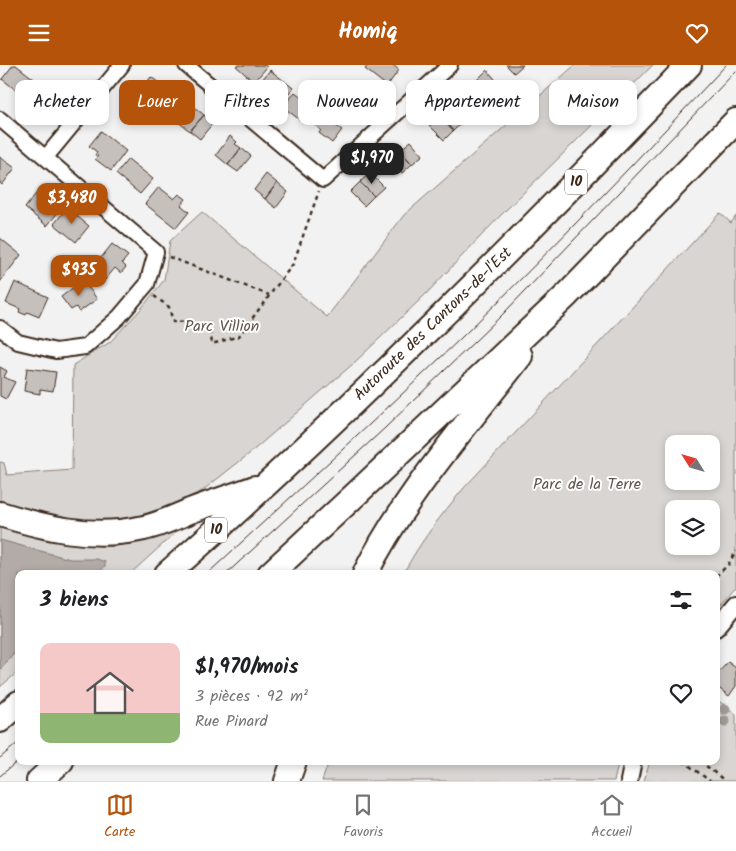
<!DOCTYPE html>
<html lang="fr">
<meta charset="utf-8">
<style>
body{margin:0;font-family:Kalam,sans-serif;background:#f6f6f6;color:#202124;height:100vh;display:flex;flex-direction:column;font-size:19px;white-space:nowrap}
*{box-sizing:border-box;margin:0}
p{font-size:16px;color:#757577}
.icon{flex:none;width:28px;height:28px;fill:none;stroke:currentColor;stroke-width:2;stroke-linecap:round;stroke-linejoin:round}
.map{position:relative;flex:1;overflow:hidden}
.side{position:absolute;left:15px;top:505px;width:705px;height:195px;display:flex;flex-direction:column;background:#fff;border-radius:10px;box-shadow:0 2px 8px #0003}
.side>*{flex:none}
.banner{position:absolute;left:15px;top:15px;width:706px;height:45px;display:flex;gap:10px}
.needle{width:32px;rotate:307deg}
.fabs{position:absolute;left:665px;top:370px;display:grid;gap:10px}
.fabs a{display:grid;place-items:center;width:55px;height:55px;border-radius:10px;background:#fff;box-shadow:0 2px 8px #0003;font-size:25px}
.price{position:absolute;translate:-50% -42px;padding:0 11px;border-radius:10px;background:#b45309;color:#fff;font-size:16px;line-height:32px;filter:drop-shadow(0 1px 2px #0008)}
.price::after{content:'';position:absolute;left:50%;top:30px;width:15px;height:11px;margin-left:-8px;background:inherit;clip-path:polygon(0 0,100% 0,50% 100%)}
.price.active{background:#222;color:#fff}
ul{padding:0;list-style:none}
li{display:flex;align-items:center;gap:15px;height:125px;padding:0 25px}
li+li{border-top:1px solid #e0e0e0}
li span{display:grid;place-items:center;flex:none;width:140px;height:100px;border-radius:10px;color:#555}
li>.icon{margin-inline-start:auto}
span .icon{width:60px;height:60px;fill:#fffc;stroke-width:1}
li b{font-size:21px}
h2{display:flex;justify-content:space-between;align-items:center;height:60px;padding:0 25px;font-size:21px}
.pill{padding:0 18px;border-radius:10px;background:#fff;box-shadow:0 2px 8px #0003;font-size:18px;line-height:45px}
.pill.active{background:#b45309;color:#fff}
header{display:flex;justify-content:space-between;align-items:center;height:65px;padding:0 25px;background:#b45309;color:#fff;font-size:22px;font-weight:700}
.menu{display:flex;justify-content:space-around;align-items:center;height:70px;border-top:1px solid #e0e0e0;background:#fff;font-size:14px;color:#757577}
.menu a{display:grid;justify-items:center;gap:2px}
.menu .active{color:#b45309}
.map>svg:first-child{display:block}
.green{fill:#d8d5d2;stroke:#8a8078;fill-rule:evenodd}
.water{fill:#b2aba7;stroke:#827770}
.building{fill:#c6c0bd;stroke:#3b2a1e}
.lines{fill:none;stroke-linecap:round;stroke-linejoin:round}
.minor-casing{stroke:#3b2a1e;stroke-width:18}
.tertiary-casing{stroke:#3b2a1e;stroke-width:20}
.motorway-casing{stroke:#3b2a1e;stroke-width:28}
.path{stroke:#3b2a1e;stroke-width:2.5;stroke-dasharray:4 4;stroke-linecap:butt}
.minor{stroke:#fff;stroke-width:14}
.tertiary{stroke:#fff;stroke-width:16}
.motorway{stroke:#fff;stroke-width:24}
.tram{stroke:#3b2a1e;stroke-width:1}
.tree{fill:#a39c96}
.labels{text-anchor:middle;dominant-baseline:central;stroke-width:4;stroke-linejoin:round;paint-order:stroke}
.shield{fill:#fff;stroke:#766a62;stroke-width:1}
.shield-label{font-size:15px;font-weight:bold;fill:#3b2a1e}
.street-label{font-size:16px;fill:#3b2a1e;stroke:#fff}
.park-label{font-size:16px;fill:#62554b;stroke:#fff}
</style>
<header><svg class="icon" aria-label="menu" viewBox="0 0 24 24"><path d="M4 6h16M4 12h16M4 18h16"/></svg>Homiq<svg class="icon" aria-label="heart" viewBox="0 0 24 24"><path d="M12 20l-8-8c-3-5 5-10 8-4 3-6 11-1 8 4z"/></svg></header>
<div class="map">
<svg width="736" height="716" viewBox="0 0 736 716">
<rect width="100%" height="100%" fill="#f3f2f2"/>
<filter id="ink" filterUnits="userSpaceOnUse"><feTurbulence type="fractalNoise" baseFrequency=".02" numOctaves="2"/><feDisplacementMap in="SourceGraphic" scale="10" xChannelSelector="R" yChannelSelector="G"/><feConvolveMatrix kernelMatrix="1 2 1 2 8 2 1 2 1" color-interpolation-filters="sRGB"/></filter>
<g filter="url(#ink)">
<path class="green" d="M575,0H653L500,151L426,229L354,298L249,389L202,426L154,449L110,457H62L0,439V397L4,398L7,410L72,405L73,300L110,277L141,244L164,215L170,176L202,147L327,252L404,150Z
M720,148L731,158L736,151V521L716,545V509H403C420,477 441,450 464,423ZM674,379H711V416H674ZM674,444H711V481H674Z
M0,458L171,464L175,468L130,509H19V606L0,622Z
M716,634L736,649V716H644L650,696H716Z
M329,696H619L614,716H322Z"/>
<path class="water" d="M0,475L70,494H97L105,497V501L98,509H19V583L0,605Z"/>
<path class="building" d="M13,0H16L34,14L21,29L2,14Z
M238,0H265L267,2L254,17L236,1Z
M368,0H393L399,5L387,21L365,4Z
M506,0H523L514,8Z
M270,5L293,23L280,39L257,21Z
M487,5L501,21L492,29L478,14Z
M151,12L163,21L150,36L139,28Z
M478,14L492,29L482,39L468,23Z
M54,17L68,28L48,52L26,35L38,19L47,26Z
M163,21L173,30L153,53L143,45Z
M295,27L316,43L304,58L283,42Z
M192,40L204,50L190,66L178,57Z
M450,41L464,56L453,66L439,50Z
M324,44L339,55L335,60L342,65L332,78L319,68L321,65L313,59Z
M204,50L213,58L200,74L190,66Z
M439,50L453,66L444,75L429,60Z
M101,66L126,86L111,106L95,94L98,91L95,90L97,87L89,81Z
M230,71L237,77L235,79L241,83L228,100L216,90Z
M411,76L423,90L412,99L400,85Z
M241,83L251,91L238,107L228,100Z
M400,85L412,99L402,108L390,94Z
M0,92L15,103L2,120L0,118Z
M128,94L153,114L140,129L116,109Z
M370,108L384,122L374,131L360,117Z
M266,109L277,118L265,134L254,125Z
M360,117L374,131L364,141L350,127Z
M277,118L288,127L276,143L265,134Z
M159,122L174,134L179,129L186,134L181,140L189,147L176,163L145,139Z
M38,126L53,139L56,135L63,141L47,161L25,143Z
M67,143L89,161L76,177L54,159Z
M0,173L21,190L0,217Z
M112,179L128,191L122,198L126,202L121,208L115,203L105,215L92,204Z
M83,215L97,234L79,247L76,242L71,245L61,232Z
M15,217L48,232L39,252L27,247L26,250L19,247L20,244L6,238Z
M0,302L7,306L4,312L15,317L6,334L0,331Z
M27,303L56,307L53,326L40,324V329L24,326Z
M728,597L736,603V621L729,631L716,621V610Z"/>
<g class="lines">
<g class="minor-casing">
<path id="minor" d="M186,0L323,115L450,0
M0,54L156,187L147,219L119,252L85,282L56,286L18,277L0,263
M46,92L122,0"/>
</g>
<g class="tertiary-casing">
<path id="tertiary" d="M716,563L736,539
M629,716L633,696"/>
</g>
<g class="motorway-casing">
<path id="motorway" d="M0,449C45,463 92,474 139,464C157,461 173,453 190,446C211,438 233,431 255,423
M167,509C349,348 521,175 689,0
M270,509L355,430L567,230L736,56
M365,509C405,429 466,361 520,291
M0,655L19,638
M39,716L61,696
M287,716L294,696"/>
</g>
<path class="path" d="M169,192L269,230
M154,231L169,242L173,257L189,256L198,260L209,257L212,279L239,271L293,199L319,126
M716,511L728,500L736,486
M683,696L710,716
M700,696L725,716"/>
<use href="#minor" class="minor"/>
<use href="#tertiary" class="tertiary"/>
<use href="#motorway" class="motorway"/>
<path class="tram" d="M207,509C293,430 379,352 462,272C553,184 640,92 726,0
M226,509L385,363L503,249L736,6
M0,693L19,677
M0,711L19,695"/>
</g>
<g class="tree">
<circle cx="725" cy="644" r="5.5"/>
<circle cx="725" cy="656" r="5.5"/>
</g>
</g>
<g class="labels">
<g class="shield">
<rect x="565" y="104.5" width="22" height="25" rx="4"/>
<rect x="205" y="452.5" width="22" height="25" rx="4"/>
</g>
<g class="shield-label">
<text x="576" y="117">10</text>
<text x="216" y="465">10</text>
</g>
<g class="street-label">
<text transform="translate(433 259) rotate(-44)">Autoroute des Cantons-de-l'Est</text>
</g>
<g class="park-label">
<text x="222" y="261">Parc Villion</text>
<text x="587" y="419">Parc de la Terre</text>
</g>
</g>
</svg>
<div class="fabs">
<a><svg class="needle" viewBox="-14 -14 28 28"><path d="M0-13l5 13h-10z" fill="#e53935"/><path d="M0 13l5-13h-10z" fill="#757577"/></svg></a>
<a><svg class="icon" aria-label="layers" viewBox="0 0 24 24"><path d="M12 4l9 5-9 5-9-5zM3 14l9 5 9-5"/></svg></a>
</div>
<b class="price active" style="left:372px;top:120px">$1,970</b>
<b class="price" style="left:72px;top:160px">$3,480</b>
<b class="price" style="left:79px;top:232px">$935</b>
<div class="banner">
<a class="pill">Acheter</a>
<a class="pill active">Louer</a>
<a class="pill">Filtres</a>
<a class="pill">Nouveau</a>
<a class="pill">Appartement</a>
<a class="pill">Maison</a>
</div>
<section class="side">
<h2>3 biens<svg class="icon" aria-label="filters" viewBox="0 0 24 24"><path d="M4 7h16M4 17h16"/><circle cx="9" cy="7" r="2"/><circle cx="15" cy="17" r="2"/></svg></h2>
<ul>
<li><span style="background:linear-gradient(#f6c9c9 70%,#8fb573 0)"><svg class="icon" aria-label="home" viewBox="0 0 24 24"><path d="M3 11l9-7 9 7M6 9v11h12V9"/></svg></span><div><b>$1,970/mois</b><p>3 pièces · 92 m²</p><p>Rue Pinard</p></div><svg class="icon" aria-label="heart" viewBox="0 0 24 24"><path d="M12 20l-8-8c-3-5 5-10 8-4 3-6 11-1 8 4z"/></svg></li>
</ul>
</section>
</div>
<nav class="menu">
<a class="active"><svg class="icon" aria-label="map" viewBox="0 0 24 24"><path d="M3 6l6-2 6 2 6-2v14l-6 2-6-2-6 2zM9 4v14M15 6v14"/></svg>Carte</a>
<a><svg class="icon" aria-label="saved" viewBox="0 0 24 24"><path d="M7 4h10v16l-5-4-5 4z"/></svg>Favoris</a>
<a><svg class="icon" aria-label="home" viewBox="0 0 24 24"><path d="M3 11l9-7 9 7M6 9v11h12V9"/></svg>Accueil</a>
</nav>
